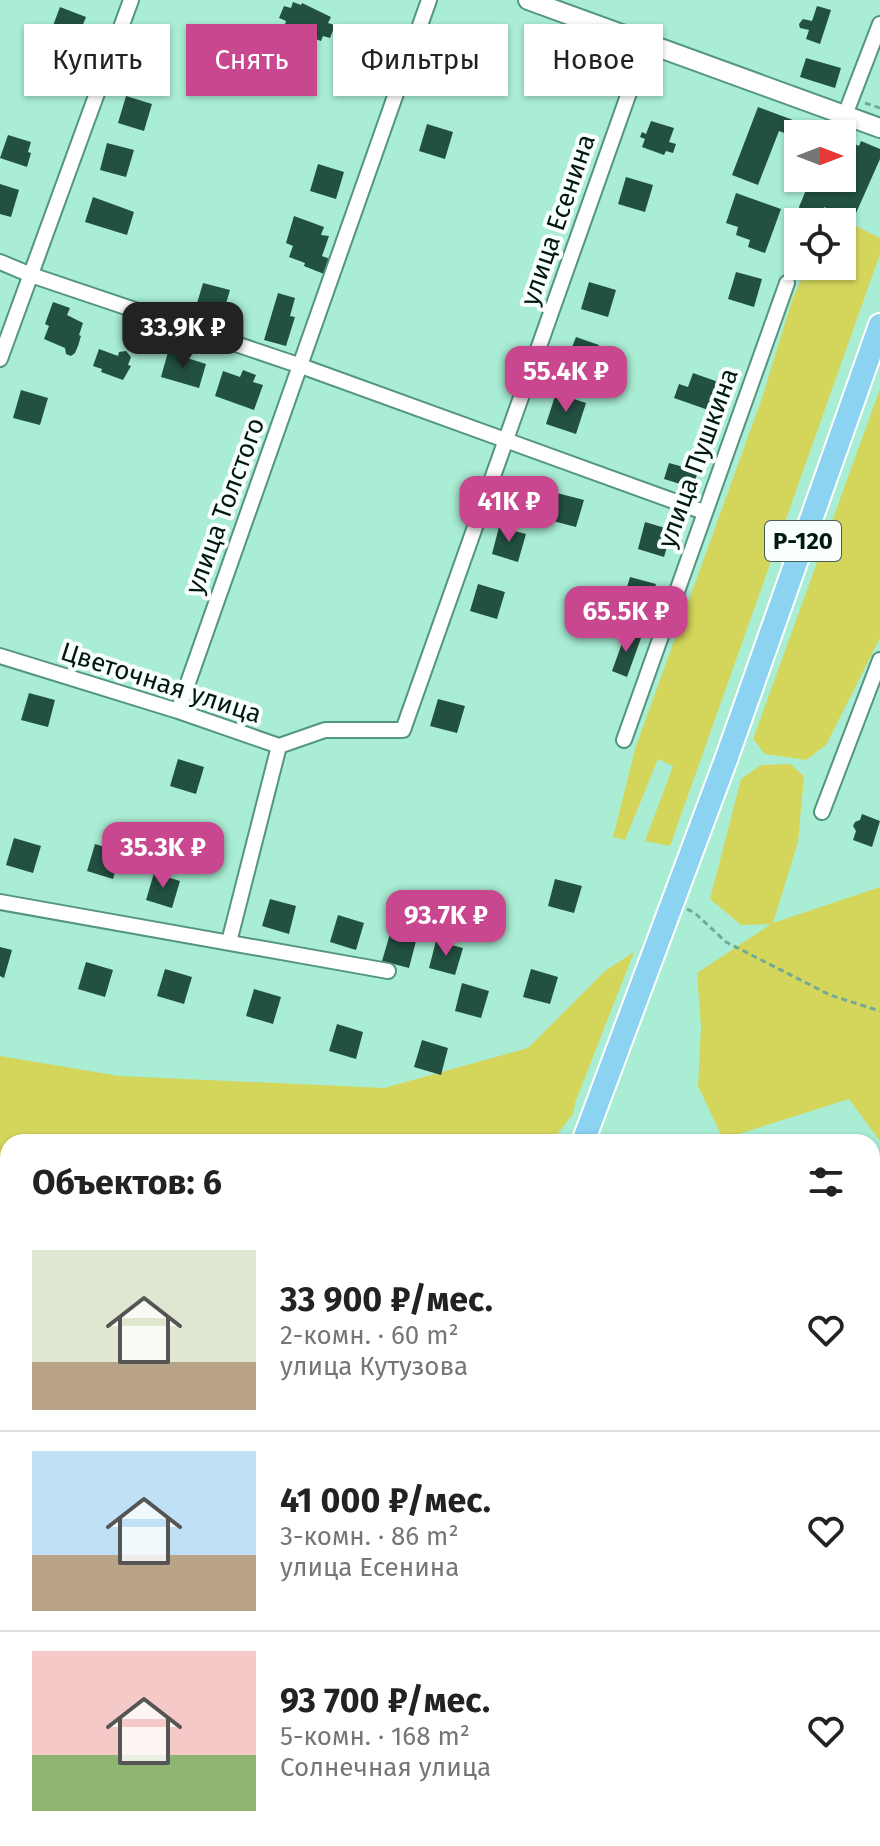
<!DOCTYPE html>
<html lang="ru">
<meta charset="utf-8">
<style>
body{margin:0;font-family:"Fira Sans",sans-serif;background:#f6f6f6;color:#222;height:100vh;display:flex;flex-direction:column;font-size:30px;white-space:nowrap}
*{box-sizing:border-box;margin:0}
p{font-size:26px;color:#767676}
.icon{flex:none;width:44px;height:44px;fill:none;stroke:currentColor;stroke-width:2;stroke-linecap:round;stroke-linejoin:round}
.map{position:relative;flex:1;overflow:hidden}
.sheet{position:absolute;left:0px;top:1134px;width:880px;height:712px;display:flex;flex-direction:column;background:#fff;border-radius:24px 24px 0 0;box-shadow:0 2px 6px #0004}
.sheet>*{flex:none}
.top-card{position:absolute;left:24px;top:24px;width:832px;height:72px;display:flex;gap:16px}
.needle{width:52px;rotate:90deg}
.tools{position:absolute;left:784px;top:120px;display:grid;gap:16px}
.tools a{display:grid;place-items:center;width:72px;height:72px;border-radius:0px;background:#fff;box-shadow:0 2px 6px #0004;font-size:40px}
.price{position:absolute;translate:-50% -68px;padding:0 18px;border-radius:16px;background:#c9478f;color:#fff;font-size:26px;line-height:52px;filter:drop-shadow(0 2px 4px #0008)}
.price::after{content:'';position:absolute;left:50%;top:48px;width:24px;height:18px;margin-left:-12px;background:inherit;clip-path:polygon(0 0,100% 0,50% 100%)}
.price.active{background:#222;color:#fff}
ul{padding:0;list-style:none}
li{display:flex;align-items:center;gap:24px;height:200px;padding:0 32px}
li+li{border-top:2px solid #e0e0e0}
li span{display:grid;place-items:center;flex:none;width:224px;height:160px;border-radius:0px;color:#555}
li>.icon{margin-inline-start:auto}
span .icon{width:96px;height:96px;fill:#fffc;stroke-width:1}
li b{font-size:34px}
h2{display:flex;justify-content:space-between;align-items:center;height:96px;padding:0 32px;font-size:34px}
.tag{padding:0 28px;border-radius:0px;background:#fff;box-shadow:0 2px 6px #0004;font-size:28px;line-height:72px}
.tag.active{background:#c9478f;color:#fff}
.map>svg:first-child{display:block}
.green{fill:#d4d65c}
.building{fill:#225142}
.lines{fill:none;stroke-linecap:round;stroke-linejoin:round}
.service-casing{stroke:#54957f;stroke-width:11}
.minor-casing{stroke:#54957f;stroke-width:18}
.tertiary-casing{stroke:#54957f;stroke-width:22}
.primary-casing{stroke:#fff;stroke-width:26}
.path{stroke:#73a996;stroke-width:3;stroke-dasharray:6 4;stroke-linecap:butt}
.service{stroke:#fff;stroke-width:7}
.minor{stroke:#fff;stroke-width:14}
.tertiary{stroke:#fff;stroke-width:18}
.primary{stroke:#8bd3f0;stroke-width:22}
.labels{text-anchor:middle;dominant-baseline:central;stroke-width:8;stroke-linejoin:round;paint-order:stroke}
.shield{fill:#f8fffc;stroke:#4a5d57;stroke-width:2}
.shield-label{font-size:24px;font-weight:bold;fill:#001810}
.street-label{font-size:26px;fill:#001810;stroke:#f8fffc}
</style>
<div class="map">
<svg width="880" height="1846" viewBox="0 0 880 1846">
<rect width="100%" height="100%" fill="#a9edd4"/>
<path class="green" d="M854,225L880,238V254L670,846L645,841L673,766L658,759L625,840L613,837L635,749L762,398L793,297L806,270L827,278L833,266H842V249Z
M880,389V638L826,745L806,760L765,754L753,739Z
M790,764L804,776L798,842L773,923L880,887V1141L849,1099L723,1139L698,1086L701,1027L697,973L771,924L741,925L710,899L741,779L761,765Z
M634,952L575,1103L573,1114L551,1142H8V1496L0,1492V1056L119,1076L384,1088L528,1048L605,971Z
M880,1291V1499L872,1500V1299Z
M117,1838H360V1846H117Z"/>
<path class="building" d="M293,2L301,5L302,3L331,17L328,23L335,25L330,38L323,36L321,41L284,27L286,21L279,18L284,6L291,8Z
M817,6L831,10L820,44L806,39L809,30L800,28L799,24L803,19L812,21Z
M60,7L86,17L73,49L48,39Z
M141,34L168,41L160,68L133,61Z
M436,53L463,60L455,87L429,80Z
M806,58L841,68L835,88L800,77Z
M126,96L152,104L144,131L118,123Z
M758,107L809,126L806,134H798V138L779,131L758,185L732,175Z
M651,121L674,128L669,142L676,144L673,153L666,151L664,155L642,147L645,139L640,137L642,132L646,134Z
M427,124L453,132L445,159L419,151Z
M8,135L31,142L28,152L31,153L27,167L0,158Z
M848,141L859,146L861,141L880,149V159L853,220L824,207L827,222H804L799,207L811,178H842V149L844,150Z
M107,143L134,150L126,177L100,170Z
M318,164L344,172L336,199L310,191Z
M626,177L653,185L645,212L618,204Z
M0,184L19,190L11,217L0,214Z
M736,193L781,209L765,253L748,247L750,240L736,235L738,227L726,223Z
M93,197L134,212L127,235L85,222Z
M294,216L324,227L321,235L329,236L322,256L330,259L324,274L304,266L305,263L289,257L293,246L286,243Z
M736,272L762,279L754,307L728,299Z
M589,282L616,290L608,317L581,309Z
M203,283L230,290L222,317L195,310Z
M278,293L295,298L290,316L295,317L286,346L264,340Z
M53,302L70,308L67,315L83,323L79,335L81,336L78,346L75,353L71,356L66,354L65,348L44,339L49,326L45,324Z
M576,337L599,345L588,374L565,365Z
M99,349L118,356L119,352L126,351L131,357L128,365L131,366L123,380L101,372L102,369L93,366Z
M168,352L206,364L199,388L161,377Z
M243,370L256,375L253,382L263,385L254,410L215,396L223,371L240,377Z
M693,373L724,384L714,412L674,398L679,384L688,387Z
M21,390L48,398L40,425L13,418Z
M556,393L586,403L576,434L546,424Z
M669,463L698,471L693,488L664,479Z
M557,493L584,500L576,527L549,520Z
M645,522L672,530L664,557L638,549Z
M499,527L526,534L518,562L492,554Z
M630,577L656,584L648,611L622,604Z
M478,584L505,592L497,619L470,611Z
M626,632L641,638L627,677L612,671Z
M29,693L55,700L48,727L21,720Z
M438,699L465,706L457,733L430,726Z
M178,759L204,767L196,794L170,786Z
M862,814L880,821L872,847L853,840L856,831L853,826L855,822L860,820Z
M14,838L41,846L33,873L6,865Z
M95,844L121,852L113,879L87,871Z
M154,873L180,881L172,908L146,900Z
M555,879L582,886L574,913L548,906Z
M270,899L296,906L289,934L262,926Z
M338,915L364,923L356,950L330,942Z
M390,934L416,941L409,968L382,961Z
M436,941L463,948L455,975L429,968Z
M0,947L12,950L4,978L0,976Z
M86,962L113,970L105,997L78,989Z
M165,969L192,977L184,1004L157,996Z
M531,969L558,977L550,1004L523,997Z
M462,983L489,991L481,1018L455,1011Z
M254,989L281,997L273,1024L246,1016Z
M337,1024L363,1032L356,1059L329,1051Z
M422,1040L448,1048L441,1075L414,1067Z
M0,1504L8,1505V1547L0,1546Z
M872,1561H880V1599H872Z
M0,1760L8,1761V1784L0,1783Z
M872,1798H880V1837H872Z
M643,1838H679V1846H643Z"/>
<g class="lines">
<g class="service-casing">
<path id="service" d="M872,1774H880
M508,1838L519,1846
M700,1838V1846"/>
</g>
<g class="minor-casing">
<path id="minor" d="M845,115L880,24
M0,262L31,275L301,366L704,512
M0,359L131,0
M0,656L178,711L279,746L325,730H403L647,42
M178,711L429,0
M624,740L787,283
M822,812L880,660
M0,902L388,971
M229,942L279,746
M0,1629H8
M872,1630L880,1629
M0,1796L8,1802
M41,1838L43,1846
M623,1838V1846"/>
</g>
<g class="tertiary-casing">
<path id="tertiary" d="M528,0L880,128"/>
</g>
<g class="primary-casing">
<path id="primary" d="M583,1142L727,757L880,325
M383,1846V1838"/>
</g>
<path class="path" d="M865,103L880,108
M687,909L695,913L726,942L830,995L880,1011
M0,1207L8,1209
M178,1846V1838"/>
<use href="#service" class="service"/>
<use href="#minor" class="minor"/>
<use href="#tertiary" class="tertiary"/>
<use href="#primary" class="primary"/>
</g>
<g class="labels">
<rect class="shield" x="765" y="521" width="76" height="40" rx="6"/>
<g class="shield-label">
<text x="803" y="541">Р-120</text>
</g>
<g class="street-label">
<text transform="translate(558 220) rotate(-71)">улица Есенина</text>
<text transform="translate(698 458) rotate(-70)">улица Пушкина</text>
<text transform="translate(225 506) rotate(-70)">улица Толстого</text>
<text transform="translate(161 683) rotate(18)">Цветочная улица</text>
</g>
</g>
</svg>
<div class="tools">
<a><svg class="needle" viewBox="-14 -14 28 28"><path d="M0-13l5 13h-10z" fill="#e53935"/><path d="M0 13l5-13h-10z" fill="#767676"/></svg></a>
<a><svg class="icon" aria-label="locate" viewBox="0 0 24 24"><circle cx="12" cy="12" r="6"/><path d="M12 2v4M12 18v4M2 12h4M18 12h4"/></svg></a>
</div>
<b class="price active" style="left:183px;top:370px">33.9K ₽</b>
<b class="price" style="left:566px;top:414px">55.4K ₽</b>
<b class="price" style="left:509px;top:544px">41K ₽</b>
<b class="price" style="left:626px;top:654px">65.5K ₽</b>
<b class="price" style="left:163px;top:890px">35.3K ₽</b>
<b class="price" style="left:446px;top:958px">93.7K ₽</b>
<div class="top-card">
<a class="tag">Купить</a>
<a class="tag active">Снять</a>
<a class="tag">Фильтры</a>
<a class="tag">Новое</a>
</div>
<section class="sheet">
<h2>Объектов: 6<svg class="icon" aria-label="filters" viewBox="0 0 24 24"><path d="M4 7h16M4 17h16"/><circle cx="9" cy="7" r="2"/><circle cx="15" cy="17" r="2"/></svg></h2>
<ul>
<li><span style="background:linear-gradient(#dfe7d0 70%,#b9a48a 0)"><svg class="icon" aria-label="home" viewBox="0 0 24 24"><path d="M3 11l9-7 9 7M6 9v11h12V9"/></svg></span><div><b>33 900 ₽/мес.</b><p>2-комн. · 60 m²</p><p>улица Кутузова</p></div><svg class="icon" aria-label="heart" viewBox="0 0 24 24"><path d="M12 20l-8-8c-3-5 5-10 8-4 3-6 11-1 8 4z"/></svg></li>
<li><span style="background:linear-gradient(#bfe0f5 65%,#b9a48a 0)"><svg class="icon" aria-label="home" viewBox="0 0 24 24"><path d="M3 11l9-7 9 7M6 9v11h12V9"/></svg></span><div><b>41 000 ₽/мес.</b><p>3-комн. · 86 m²</p><p>улица Есенина</p></div><svg class="icon" aria-label="heart" viewBox="0 0 24 24"><path d="M12 20l-8-8c-3-5 5-10 8-4 3-6 11-1 8 4z"/></svg></li>
<li><span style="background:linear-gradient(#f6c9c9 65%,#8fb573 0)"><svg class="icon" aria-label="home" viewBox="0 0 24 24"><path d="M3 11l9-7 9 7M6 9v11h12V9"/></svg></span><div><b>93 700 ₽/мес.</b><p>5-комн. · 168 m²</p><p>Солнечная улица</p></div><svg class="icon" aria-label="heart" viewBox="0 0 24 24"><path d="M12 20l-8-8c-3-5 5-10 8-4 3-6 11-1 8 4z"/></svg></li>
</ul>
</section>
</div>
